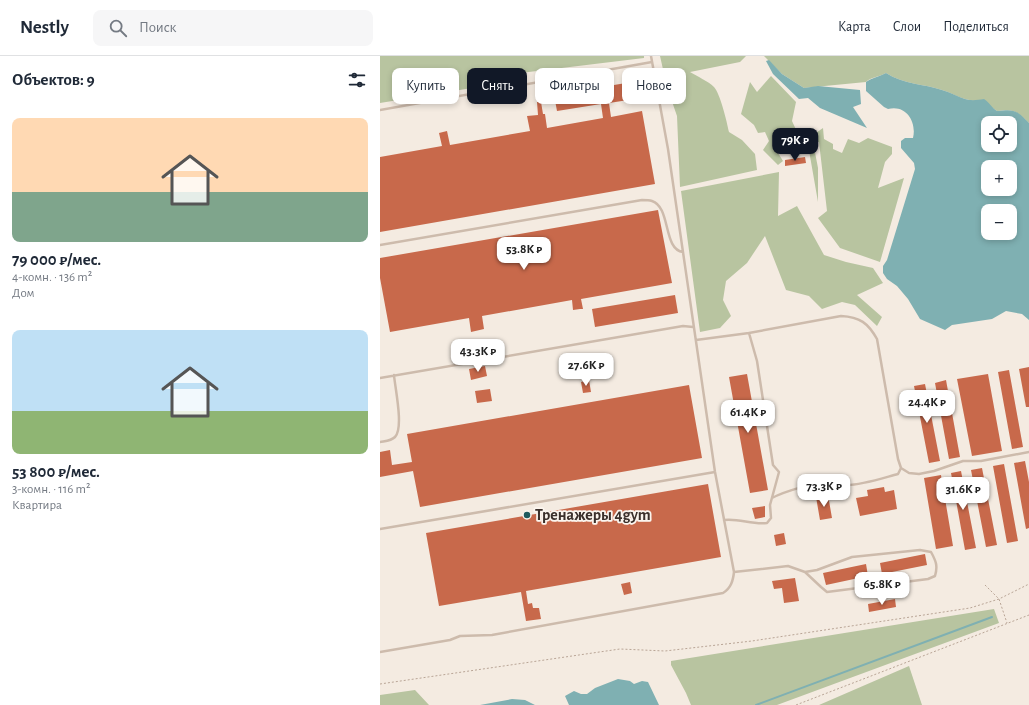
<!DOCTYPE html>
<html lang="ru">
<meta charset="utf-8">
<style>
body{margin:0;font-family:"Alegreya Sans",sans-serif;background:#f6f6f7;color:#1f2937;height:100vh;display:flex;flex-direction:column;font-size:15px;white-space:nowrap}
*{box-sizing:border-box;margin:0}
p{font-size:13px;color:#747a83}
.icon{flex:none;width:22px;height:22px;fill:none;stroke:currentColor;stroke-width:2;stroke-linecap:round;stroke-linejoin:round}
.map{position:relative;flex:1;overflow:hidden}
.details{display:flex;flex-direction:column;background:#fff;width:380px}
.details>*{flex:none}
.top-card{position:absolute;left:12px;top:12px;width:380px;height:36px;display:flex;gap:8px}
.buttons{position:absolute;left:601px;top:60px;display:grid;gap:8px}
.buttons a{display:grid;place-items:center;width:36px;height:36px;border-radius:8px;background:#fff;box-shadow:0 2px 6px #0003;font-size:20px}
.price{position:absolute;translate:-50% -34px;padding:0 9px;border-radius:8px;background:#fff;color:#222;font-size:13px;line-height:26px;filter:drop-shadow(0 1px 2px #0008)}
.price::after{content:'';position:absolute;left:50%;top:24px;width:12px;height:9px;margin-left:-6px;background:inherit;clip-path:polygon(0 0,100% 0,50% 100%)}
.price.on{background:#111827;color:#fff}
ul{padding:0;list-style:none}
li{display:grid;align-content:center;gap:8px;height:212px;padding:0 12px}
li span{display:grid;place-items:center;height:124px;border-radius:8px;color:#555}
li>.icon{margin-inline-start:auto}
span .icon{width:72px;height:72px;fill:#fffc;stroke-width:1}
li b{font-size:17px}
h2{display:flex;justify-content:space-between;align-items:center;height:48px;padding:0 12px;font-size:17px}
.chip{padding:0 14px;border-radius:8px;background:#fff;box-shadow:0 2px 6px #0003;font-size:14px;line-height:36px}
.chip.on{background:#111827;color:#fff}
header{display:flex;align-items:center;gap:24px;box-sizing:border-box;height:56px;padding:0 20px;background:#fff;border-bottom:1px solid #e0e1e3}
header strong{font-size:19px}
nav{display:flex;gap:22px;margin-inline-start:auto;font-size:14px}
.search{width:280px;height:36px;background:#f6f6f7;display:flex;align-items:center;gap:10px;box-sizing:border-box;padding:0 14px;border-radius:8px;color:#747a83;font-size:15px}
main{display:flex;flex:1;min-height:0}
.map>svg:first-child{display:block}
.green{fill:#b8c4a0}
.water{fill:#7fb0b2;fill-rule:evenodd}
.lines{fill:none;stroke-linecap:round;stroke-linejoin:round}
.stream{stroke:#7fb0b2;stroke-width:2}
.building{fill:#c8694b}
.path{stroke:#b9a596;stroke-width:1;stroke-dasharray:2 2;stroke-linecap:butt}
.service{stroke:#cdbbac;stroke-width:2.5}
.poi-dot{fill:#1f5a5e;stroke:#fbf5ee;stroke-width:1.5}
.labels{text-anchor:middle;dominant-baseline:central;stroke-width:3.5;stroke-linejoin:round;paint-order:stroke}
.poi-label{font-size:16px;font-weight:bold;fill:#3b302b;stroke:#fbf5ee;text-anchor:start}
</style>
<header>
<strong>Nestly</strong>
<div class="search"><svg class="icon" aria-label="search" viewBox="0 0 24 24"><circle cx="10" cy="10" r="6"/><path d="M15 15l6 6"/></svg>Поиск</div>
<nav><a>Карта</a><a>Слои</a><a>Поделиться</a></nav>
</header>
<main>
<section class="details">
<h2>Объектов: 9<svg class="icon" aria-label="filters" viewBox="0 0 24 24"><path d="M4 7h16M4 17h16"/><circle cx="9" cy="7" r="2"/><circle cx="15" cy="17" r="2"/></svg></h2>
<ul>
<li><span style="background:linear-gradient(#ffd9b3 60%,#7fa58c 0)"><svg class="icon" aria-label="home" viewBox="0 0 24 24"><path d="M3 11l9-7 9 7M6 9v11h12V9"/></svg></span><div><b>79 000 ₽/мес.</b><p>4-комн. · 136 m²</p><p>Дом</p></div></li>
<li><span style="background:linear-gradient(#bfe0f5 65%,#8fb573 0)"><svg class="icon" aria-label="home" viewBox="0 0 24 24"><path d="M3 11l9-7 9 7M6 9v11h12V9"/></svg></span><div><b>53 800 ₽/мес.</b><p>3-комн. · 116 m²</p><p>Квартира</p></div></li>
</ul>
</section>
<div class="map">
<svg width="649" height="649" viewBox="0 0 649 649">
<rect width="100%" height="100%" fill="#f4ebe1"/>
<path class="green" d="M0,0H264V2L91,23L98,31L0,47Z
M280,0H366L360,6L310,16C318,21 328,25 334,31C340,37 347,66 349,76L362,84L375,98L377,114L300,131L297,60L287,31Z
M384,0H649V67C636,55 635,53 617,55C607,47 597,46 585,43C577,41 570,36 562,34C544,28 523,28 506,17C499,21 491,21 486,26L424,32L402,18Z
M391,20L416,46L412,65L418,78L404,92H395L403,105L398,109L383,94L389,85L385,76L378,77L374,69L361,58L370,26L377,36Z
M443,72L444,83L453,88V93L462,97L468,83L479,87L488,82L512,91V98L505,106L498,132L524,122L500,206L460,192L438,162L447,155L439,86H433L438,112V146L427,83Z
M399,116L398,160L417,150L444,199L466,206L493,212L503,227L477,239L502,261L497,270L475,249L462,246L442,253L429,240L406,234L385,180L367,207L346,225L343,244L351,260L340,272L320,276L301,135Z
M614,553L619,567L397,649H311L306,637L291,609V605Z
M529,610L542,649H439Z
M35,634L49,649H0V639Z"/>
<path class="water" d="M389,4L402,18L424,32L438,30L480,34L481,48L473,51L487,72L440,52L428,42L419,43L393,18L386,5Z
M506,17C523,28 544,28 562,34C570,36 578,41 585,43C592,45 597,44 604,43C610,47 611,51 617,55C635,53 636,54 649,67V264L642,258L626,255L612,263L572,269L565,274L540,263L528,243L517,230L507,223L503,217V210L507,204L535,113L534,107L521,92V85L525,82H533C537,66 526,48 508,53L504,51L486,35V26C491,22 499,21 506,17ZM608,67H630V89H608ZM608,111H630V133H608ZM608,155H630V177H608Z
M238,623L250,625L254,628L262,625L268,626L279,649H189L185,640L194,635L201,638H207L215,632Z
M132,643L145,644L155,649H100Z"/>
<g class="lines">
<path class="stream" d="M376,649L612,561"/>
</g>
<path class="building" d="M258,25L261,42L229,47L231,61L262,55L275,128L0,176V101L62,90L59,77L67,75L70,89L150,75L147,60L158,59L157,46H161L163,58H165L167,72L223,62L221,48L177,55L174,39Z
M425,101L426,107L405,110V104Z
M278,154L292,227L201,243L203,253H200L193,254L192,244L102,260L104,273L91,276L89,262L10,276L0,222V202Z
M295,239L298,257L215,271L212,253Z
M105,310L107,320L91,324L89,313Z
M649,311V351H646L639,313Z
M629,314L643,391L632,393L618,316Z
M367,318L388,434L370,437L349,321Z
M608,318L622,395L592,400L577,323Z
M209,324L211,336L203,337L201,326Z
M566,324L580,401L569,403L555,327Z
M545,328L560,405L549,407L534,330Z
M309,329L322,402L40,451L33,415L0,421V396L10,394L12,409L32,406L27,378Z
M110,333L112,345L97,347L95,335Z
M645,405L649,426V472L646,473L634,407Z
M624,408L638,485L627,487L613,410Z
M602,412L617,489L606,491L591,414Z
M581,415L596,492L585,494L571,417Z
M561,419L573,490L556,493L544,422Z
M328,428L341,501L146,535L148,548L152,547L153,552H159L161,563L146,565L141,536L59,550L46,477Z
M504,431L505,436L514,434L517,453L480,460L476,442L488,440L487,434Z
M448,439L452,462L440,464L436,441Z
M385,450V461L375,463L372,452Z
M404,477L406,488L396,490L394,479Z
M545,498L547,509L502,518L500,507Z
M486,508L488,520L446,529L443,517Z
M415,522L419,545L404,547L402,532L394,533L392,525Z
M250,526L252,537L244,539L241,528Z
M515,543L516,551L489,556L488,548Z"/>
<g class="lines">
<path class="path" d="M605,529L619,543L627,567
M0,628L240,593L285,595L372,585L590,552L619,543L649,528
M416,649L649,559"/>
<path class="service" d="M0,54L272,6
M0,189L262,144C265,144 269,144 272,145C291,151 283,194 303,196
M316,284L369,277L461,260C480,261 488,267 497,283L518,403L521,412L529,417L539,418L554,415L583,405H601L649,396
M0,322L303,270L313,271
M0,386C5,385 11,385 15,381C24,372 15,332 14,319
M392,442C403,436 438,425 451,426C456,426 461,429 467,429C482,429 503,422 518,418L521,412
M344,464C359,462 372,469 387,467L391,462L390,449L399,416L393,409L377,305L369,277
M0,473L335,416
M354,516L408,510L425,516L437,514L472,501L540,494L551,496C556,505 558,510 555,520L548,523L447,536L441,531L425,516
M0,596L70,584L80,580L112,579L343,537C351,532 353,525 354,516L335,416L288,93L271,0"/>
</g>
<circle class="poi-dot" cx="147" cy="459" r="4"/>
<g class="labels">
<g class="poi-label">
<text x="155" y="459">Тренажеры 4gym</text>
</g>
</g>
</svg>
<div class="buttons">
<a><svg class="icon" aria-label="locate" viewBox="0 0 24 24"><circle cx="12" cy="12" r="6"/><path d="M12 2v4M12 18v4M2 12h4M18 12h4"/></svg></a>
<a>+</a>
<a>−</a>
</div>
<b class="price on" style="left:415px;top:106px">79K ₽</b>
<b class="price" style="left:144px;top:215px">53.8K ₽</b>
<b class="price" style="left:98px;top:317px">43.3K ₽</b>
<b class="price" style="left:206px;top:331px">27.6K ₽</b>
<b class="price" style="left:547px;top:368px">24.4K ₽</b>
<b class="price" style="left:368px;top:378px">61.4K ₽</b>
<b class="price" style="left:444px;top:452px">73.3K ₽</b>
<b class="price" style="left:583px;top:455px">31.6K ₽</b>
<b class="price" style="left:502px;top:550px">65.8K ₽</b>
<div class="top-card">
<a class="chip">Купить</a>
<a class="chip on">Снять</a>
<a class="chip">Фильтры</a>
<a class="chip">Новое</a>
</div>
</div>
</main>
